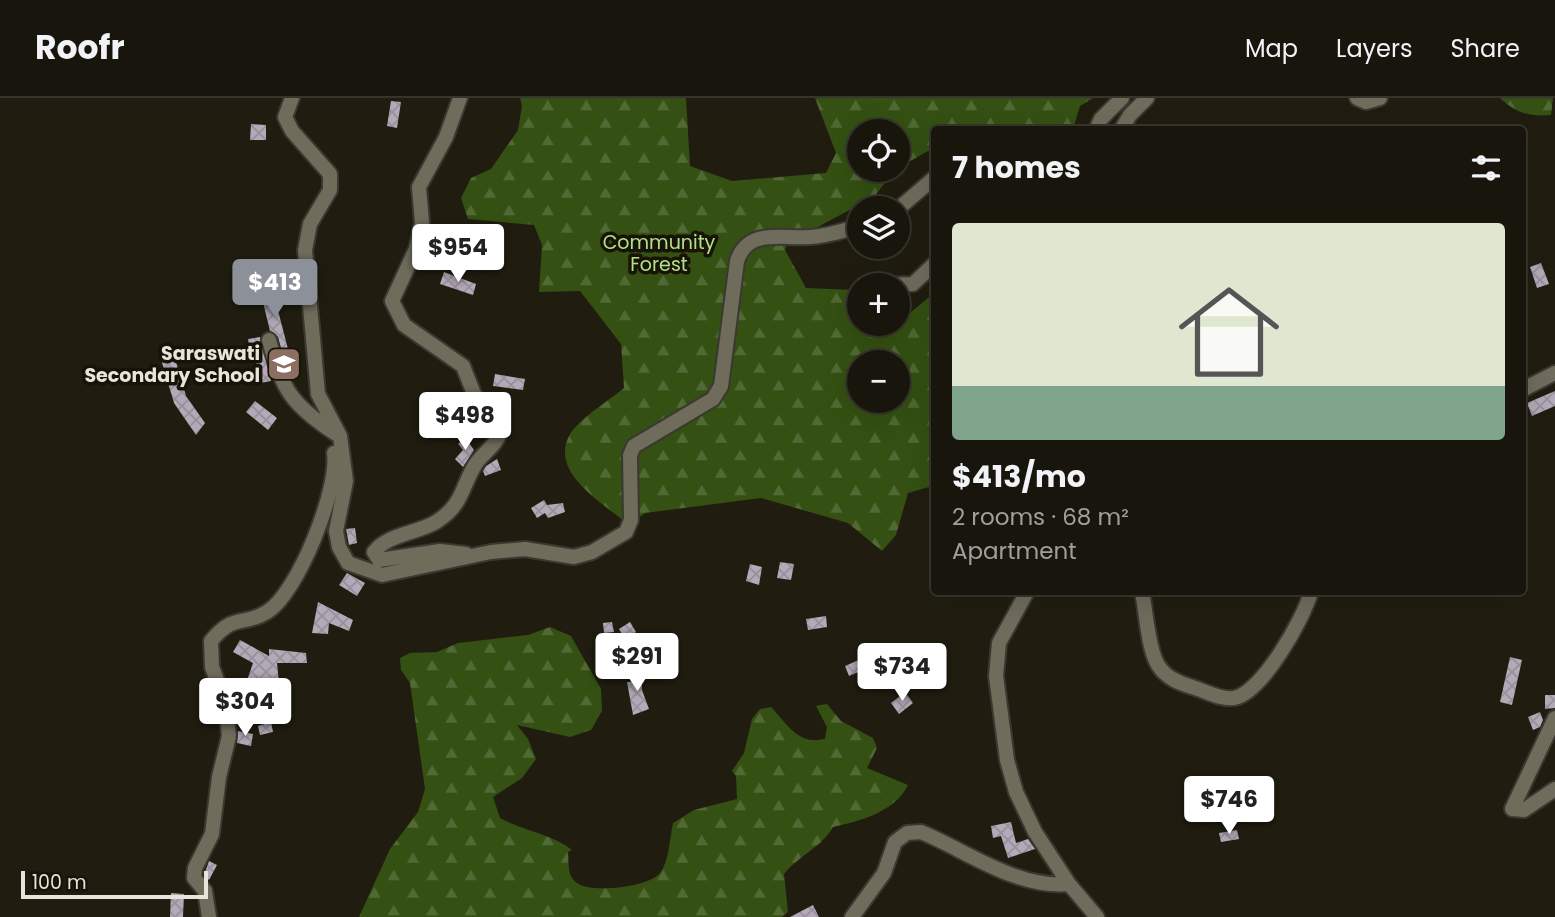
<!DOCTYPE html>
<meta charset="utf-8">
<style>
body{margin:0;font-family:Poppins,sans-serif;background:#211f15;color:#f1f3f6;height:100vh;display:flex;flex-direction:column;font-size:26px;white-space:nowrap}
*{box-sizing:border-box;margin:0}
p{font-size:23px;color:#9f9f9d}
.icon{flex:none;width:38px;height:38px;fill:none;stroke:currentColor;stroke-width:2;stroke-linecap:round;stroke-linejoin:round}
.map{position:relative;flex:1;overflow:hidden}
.side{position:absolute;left:931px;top:28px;width:595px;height:469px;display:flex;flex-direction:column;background:#18160c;border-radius:7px;box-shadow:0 7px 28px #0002,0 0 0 2px #36352d}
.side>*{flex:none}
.fabs{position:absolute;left:847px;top:21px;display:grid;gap:14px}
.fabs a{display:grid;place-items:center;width:63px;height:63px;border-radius:50%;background:#18160c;box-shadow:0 7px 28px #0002,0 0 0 2px #36352d;font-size:35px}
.scale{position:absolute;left:21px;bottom:18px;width:187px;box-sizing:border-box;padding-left:7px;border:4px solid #e6e4db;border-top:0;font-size:19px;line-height:24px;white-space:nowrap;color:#e6e4db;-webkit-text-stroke:5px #171407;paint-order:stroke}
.price{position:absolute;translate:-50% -60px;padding:0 16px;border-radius:7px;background:#fff;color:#222;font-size:23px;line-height:46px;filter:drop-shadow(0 2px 4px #0008)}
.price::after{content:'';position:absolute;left:50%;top:42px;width:21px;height:16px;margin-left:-10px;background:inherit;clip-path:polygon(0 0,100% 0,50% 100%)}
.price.selected{background:#8c9099;color:#fff}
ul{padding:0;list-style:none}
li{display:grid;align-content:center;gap:14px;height:371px;padding:0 21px}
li+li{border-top:2px solid #36352d}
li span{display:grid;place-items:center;height:217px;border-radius:7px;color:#555}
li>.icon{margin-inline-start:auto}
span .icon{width:126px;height:126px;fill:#fffc;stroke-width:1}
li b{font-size:30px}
h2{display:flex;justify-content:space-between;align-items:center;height:84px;padding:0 21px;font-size:30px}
header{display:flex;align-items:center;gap:42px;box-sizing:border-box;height:98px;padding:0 35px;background:#18160c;border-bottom:2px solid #36352d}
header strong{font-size:33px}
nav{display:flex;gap:38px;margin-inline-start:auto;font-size:24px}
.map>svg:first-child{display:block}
.forest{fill:url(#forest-firs);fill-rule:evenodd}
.building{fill:url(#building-cross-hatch)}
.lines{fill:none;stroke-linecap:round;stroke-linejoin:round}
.minor-casing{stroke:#3a3831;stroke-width:18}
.minor{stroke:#6f6c5c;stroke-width:14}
.labels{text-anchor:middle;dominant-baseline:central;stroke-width:7;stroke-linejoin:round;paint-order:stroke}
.park-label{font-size:19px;fill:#b2e088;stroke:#171407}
.poi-label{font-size:19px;font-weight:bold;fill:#e6e4db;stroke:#171407;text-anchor:end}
</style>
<header>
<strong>Roofr</strong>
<nav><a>Map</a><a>Layers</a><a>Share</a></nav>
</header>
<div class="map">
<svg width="1555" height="819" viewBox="0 0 1555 819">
<defs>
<pattern id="forest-firs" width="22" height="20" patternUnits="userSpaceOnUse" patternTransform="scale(1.75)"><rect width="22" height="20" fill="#345012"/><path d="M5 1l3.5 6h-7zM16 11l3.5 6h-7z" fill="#516934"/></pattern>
<pattern id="building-cross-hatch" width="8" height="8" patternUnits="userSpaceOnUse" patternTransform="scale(1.75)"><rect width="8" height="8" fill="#b3a9b8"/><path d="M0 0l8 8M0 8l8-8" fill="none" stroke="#98909a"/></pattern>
</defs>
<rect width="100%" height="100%" fill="#201d10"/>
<path class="forest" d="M520,0H686L690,68L732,83L826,75L836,55L815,0H1093L1080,8L1073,31L934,32V55L928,53L898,70V33H859V72H895L874,99L812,132L790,136L785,152L806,190L855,192L859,204V226H898V217L905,219L934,195V391L929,389L908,395L896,437L882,453L848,425L761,400L645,415L629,427C603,405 548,375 570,336C579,321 611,301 624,290L621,246L580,193L539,194L542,147L534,127L468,121L461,100L471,80L491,71L518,32L522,8ZM859,264H898V303H859Z
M1500,0H1553L1551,17C1529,19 1516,15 1500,0Z
M550,529L571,538L601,591L602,613L591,632L570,639L517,627L528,641L536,661L522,680L493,699L500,720C523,733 552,736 572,752L568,754C569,765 567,778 577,785C591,796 651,789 661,774C669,762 670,739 673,725L694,712L737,701L736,678L732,673L744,655L752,621L760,611L771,609C787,626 799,648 825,641L827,629L816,608L827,606L841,623L873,640L877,650L867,670L908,687C895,714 860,723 833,729C822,749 798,758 784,776L788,814L782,819H359L390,751L418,714L425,691L410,585L401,572L400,560L410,555L437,554L458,545L528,537Z"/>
<path class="building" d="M391,3L401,4L397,30L387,28Z
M251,26L266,27V42H250Z
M1541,165L1549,186L1537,190L1530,169Z
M444,174L476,186L473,197L440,186Z
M273,193L289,255L283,257L278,239L270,233L261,196Z
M260,239L271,283L255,286L254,275H258L254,252L250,253L248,241Z
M174,257L186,298L205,325L196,337L174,305L161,261Z
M495,276L525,281L523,292L493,288Z
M1555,293V308L1532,318L1527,305Z
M255,303L277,320L268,332L246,314Z
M465,339L474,352L463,369L455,361L463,352L458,346Z
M497,361L501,372L485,378L483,373L486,368Z
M544,402L547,407L563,405L565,414L548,420L545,415L537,420L531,410Z
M355,430L357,445L349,447L346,431Z
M780,464L794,466L791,482L777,480Z
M750,466L762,469L759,487L746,483Z
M347,475L365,485L357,498L339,487Z
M318,504L353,522L349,533L329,525L328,536L312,535Z
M826,518L827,529L808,532L806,521Z
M612,524L614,534L604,535L603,525Z
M630,524L636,534L625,541L619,531Z
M240,542L269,558V551L306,555L307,565H277L280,594L261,597L244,591L253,565L233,554Z
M870,557L875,567L849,578L845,568Z
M1510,559L1522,562L1512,607L1500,604Z
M641,573L642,592L649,611L633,617L627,584H631L630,574Z
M905,594L913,605L899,616L891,605Z
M1545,597H1555V610L1545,611Z
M1540,614L1543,622L1540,629L1533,632L1528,619Z
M271,624L273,634L260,637L258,628Z
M238,633L253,636L251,648L237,645Z
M1011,724L1016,745L1028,741L1035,751L1008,760L1001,738L993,740L991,728Z
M1237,732L1239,741L1221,744L1219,735Z
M209,763L217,767L209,782L204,777Z
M171,795L184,796L183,819H170Z
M813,807L819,819H790Z"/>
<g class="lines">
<g class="minor-casing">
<path id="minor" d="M292,0L285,19L292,33L330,76V92L310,126L305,152L318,296L340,338L346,383L336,433L339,449L348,465L382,477L491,454L525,451L574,459L592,454L626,434L631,422L630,357L634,348L713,301L721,288L737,163C748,130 781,141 810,139C827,138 843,133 859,128
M460,0L446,39L419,89L422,125L416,151L392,203L404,227L463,268L474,296L500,333C497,348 483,354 475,367C461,390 463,407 436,424C418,435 388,436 374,454L379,462L440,453L466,456
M1357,0L1366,4L1380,0
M1096,32L1101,21L1122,0
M1121,32L1130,17L1147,0
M898,111L934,80
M878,187L913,186L934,166
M269,242C282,292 292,307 336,336
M1522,292L1555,275
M1027,494L999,545L996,578L1007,662L1016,694L1035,734L1069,786L1097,819
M1142,494C1146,512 1148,552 1158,567C1167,582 1183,586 1198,591C1209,595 1223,602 1234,600C1262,595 1304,520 1311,494
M1555,620L1512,711L1524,712L1555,691
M209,819L205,793L194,780L195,770L212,736L219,679L229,638L226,607L212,569L211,543C235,514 243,529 267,514C298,495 339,391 334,355
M852,819L884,775L895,744L907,735L921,734C967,753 1017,791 1069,786"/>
</g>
<use href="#minor" class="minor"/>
</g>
<defs>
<g id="school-square" transform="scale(1.75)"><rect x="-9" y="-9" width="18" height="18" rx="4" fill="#8d6e63" stroke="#171407"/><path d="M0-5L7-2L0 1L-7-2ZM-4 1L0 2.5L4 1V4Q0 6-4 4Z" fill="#fff"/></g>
</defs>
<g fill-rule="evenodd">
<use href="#school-square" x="284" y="266"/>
</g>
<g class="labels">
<g class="park-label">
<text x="659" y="144">Community<tspan x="659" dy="22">Forest</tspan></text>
</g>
<g class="poi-label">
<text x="260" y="255">Saraswati<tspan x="260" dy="22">Secondary School</tspan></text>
</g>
</g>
</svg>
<div class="fabs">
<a><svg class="icon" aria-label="locate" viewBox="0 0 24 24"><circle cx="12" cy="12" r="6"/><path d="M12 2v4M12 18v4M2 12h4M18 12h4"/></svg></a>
<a><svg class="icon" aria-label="layers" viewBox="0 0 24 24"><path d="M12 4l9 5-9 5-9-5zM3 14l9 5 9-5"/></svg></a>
<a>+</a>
<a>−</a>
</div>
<div class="scale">100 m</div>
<b class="price" style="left:458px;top:186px">$954</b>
<b class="price selected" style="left:275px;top:221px">$413</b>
<b class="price" style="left:465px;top:354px">$498</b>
<b class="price" style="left:637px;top:595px">$291</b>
<b class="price" style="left:902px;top:605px">$734</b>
<b class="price" style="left:245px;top:640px">$304</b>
<b class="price" style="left:1229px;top:738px">$746</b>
<section class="side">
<h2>7 homes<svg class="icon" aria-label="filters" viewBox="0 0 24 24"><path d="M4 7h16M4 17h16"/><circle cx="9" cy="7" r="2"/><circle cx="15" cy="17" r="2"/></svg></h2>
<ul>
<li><span style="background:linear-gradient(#dfe7d0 75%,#7fa58c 0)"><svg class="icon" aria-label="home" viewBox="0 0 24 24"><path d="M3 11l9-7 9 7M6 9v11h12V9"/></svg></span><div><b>$413/mo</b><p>2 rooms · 68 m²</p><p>Apartment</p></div></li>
</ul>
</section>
</div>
